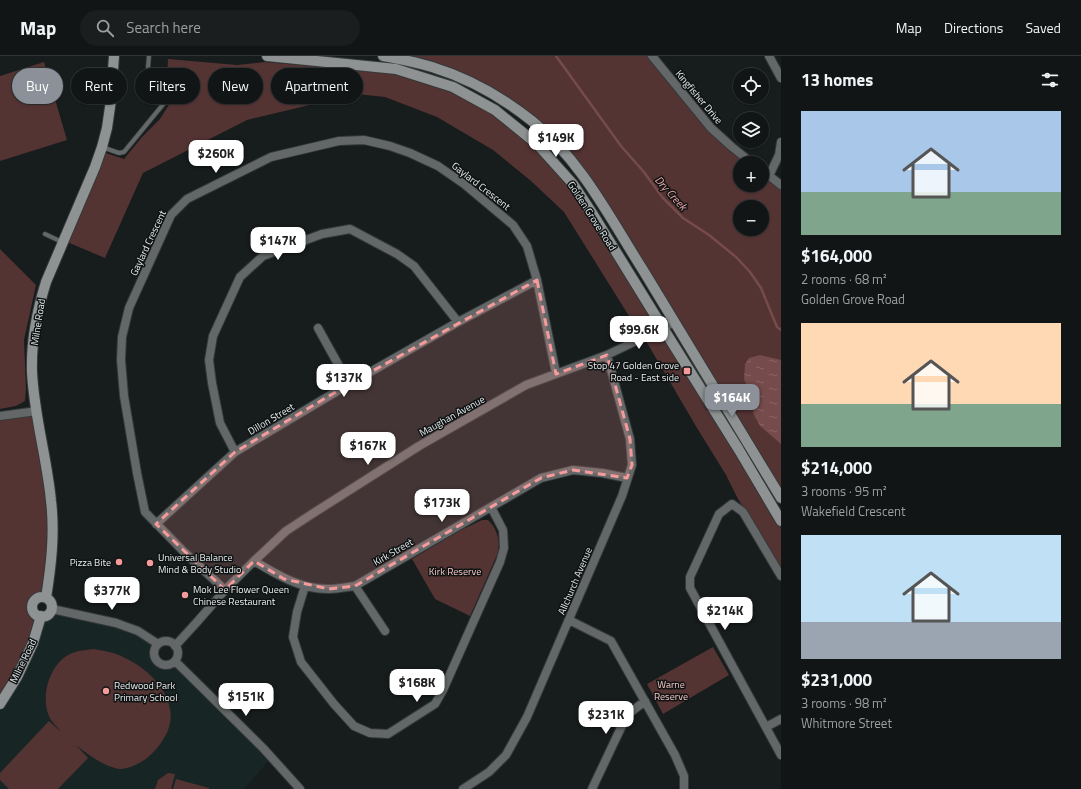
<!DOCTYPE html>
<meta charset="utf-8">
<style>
body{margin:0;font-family:"Titillium Web",sans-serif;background:#1a1e1e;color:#f1f3f6;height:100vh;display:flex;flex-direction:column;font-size:15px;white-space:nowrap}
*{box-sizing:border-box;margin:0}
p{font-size:13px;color:#9c9fa0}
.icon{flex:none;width:22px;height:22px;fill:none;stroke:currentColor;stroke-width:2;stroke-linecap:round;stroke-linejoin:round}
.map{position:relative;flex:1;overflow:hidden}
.details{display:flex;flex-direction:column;background:#111515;width:300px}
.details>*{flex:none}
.banner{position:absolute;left:12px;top:12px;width:380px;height:36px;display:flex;gap:8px}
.controls{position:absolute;left:733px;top:12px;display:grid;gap:8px}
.controls a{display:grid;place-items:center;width:36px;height:36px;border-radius:50%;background:#111515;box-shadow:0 1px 3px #0004,0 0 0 1px #303434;font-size:20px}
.price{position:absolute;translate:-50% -34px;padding:0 9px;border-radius:8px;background:#fff;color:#222;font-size:13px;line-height:26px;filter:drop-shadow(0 1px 2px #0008)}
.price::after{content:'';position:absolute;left:50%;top:24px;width:12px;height:9px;margin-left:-6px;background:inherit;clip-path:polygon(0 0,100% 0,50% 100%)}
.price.active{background:#8c9099;color:#fff}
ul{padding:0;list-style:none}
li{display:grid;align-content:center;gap:8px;height:212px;padding:0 20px}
li span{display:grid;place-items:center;height:124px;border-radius:0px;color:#555}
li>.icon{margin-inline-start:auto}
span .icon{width:72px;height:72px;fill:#fffc;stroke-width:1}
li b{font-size:17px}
h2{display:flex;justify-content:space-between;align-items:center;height:48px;padding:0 20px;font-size:17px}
.chip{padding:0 14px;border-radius:18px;background:#111515;box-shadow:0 1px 3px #0004,0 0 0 1px #303434;font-size:14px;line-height:36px}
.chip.active{background:#8c9099;color:#fff}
header{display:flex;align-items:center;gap:24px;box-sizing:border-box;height:56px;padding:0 20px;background:#111515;border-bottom:1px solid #303434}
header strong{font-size:19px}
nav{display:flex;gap:22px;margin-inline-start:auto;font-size:14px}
.search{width:280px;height:36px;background:#1a1e1e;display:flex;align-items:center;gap:10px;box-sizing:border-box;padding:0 14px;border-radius:22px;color:#9c9fa0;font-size:15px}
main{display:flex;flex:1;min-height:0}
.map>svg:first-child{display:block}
.built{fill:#182525}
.green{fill:#543333;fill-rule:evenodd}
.water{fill:url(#water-ripples)}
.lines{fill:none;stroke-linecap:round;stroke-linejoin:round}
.stream{stroke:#764b4b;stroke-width:2.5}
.service-casing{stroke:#343939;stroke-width:5.5}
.minor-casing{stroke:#343939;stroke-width:10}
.secondary-casing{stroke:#343939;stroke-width:12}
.service{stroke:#646767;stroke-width:4}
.minor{stroke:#646767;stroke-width:8}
.secondary{stroke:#8e9292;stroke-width:10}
.marked{fill:#f59b9c;fill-opacity:0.2;stroke:#f59b9c;stroke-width:3;stroke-dasharray:8 5;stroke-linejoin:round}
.poi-dot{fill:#f59b9c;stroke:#0f1313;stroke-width:1.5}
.labels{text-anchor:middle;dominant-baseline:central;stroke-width:3;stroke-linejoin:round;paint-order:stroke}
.street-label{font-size:10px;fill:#e9ecec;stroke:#0f1313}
.poi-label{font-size:10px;fill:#e9ecec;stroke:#0f1313;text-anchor:start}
.park-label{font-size:10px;fill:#f7c8c8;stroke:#0f1313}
.water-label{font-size:11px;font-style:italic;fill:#f9adae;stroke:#0f1313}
</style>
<header>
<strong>Map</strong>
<div class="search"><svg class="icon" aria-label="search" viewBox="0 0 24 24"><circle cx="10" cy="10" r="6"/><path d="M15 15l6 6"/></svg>Search here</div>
<nav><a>Map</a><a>Directions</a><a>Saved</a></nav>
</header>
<main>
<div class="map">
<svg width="781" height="733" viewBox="0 0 781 733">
<defs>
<pattern id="water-ripples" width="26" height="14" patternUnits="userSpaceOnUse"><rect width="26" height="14" fill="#764b4b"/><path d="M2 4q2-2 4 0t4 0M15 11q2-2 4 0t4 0" fill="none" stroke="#8a6565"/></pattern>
</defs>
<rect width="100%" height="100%" fill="#171c1c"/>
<path class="built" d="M51,556L108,564L158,588L154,595V599L157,606L164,609H168L175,605L272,701L244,733H0V648L44,560Z"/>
<path class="green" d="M383,0H652L711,72L753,107H740V129H762V114L781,129V442L594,135L532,65L458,20ZM740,151H762V173H740Z
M168,3L237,9L265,6L395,17L442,32L465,41L495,59L534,90L570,129L652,262L651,269L639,276L564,156L531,125L493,94L437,61L385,41L356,38L247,64L143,117L105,202L67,186L106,97L124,103L142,81L160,63L172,44V35L167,23Z
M44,6L67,84L0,105V20Z
M0,193L36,229L24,284L26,333L25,345L16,350L0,353Z
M655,280H659L666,283L781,472V515L737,441L726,419L697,372L646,285Z
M37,355L51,444L43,541C31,543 30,556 41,560L0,648V360Z
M482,464H488C498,473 501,488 497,499L470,560L435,543L412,503L461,474Z
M713,591L729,619L663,658L647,628Z
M94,593C104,595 114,596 123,601C153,614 185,649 164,682C158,692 151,700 141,706C134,710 123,715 115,712C100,708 88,698 76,689L88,702L58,733H9L0,724V717L49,665L61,676C58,672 54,668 51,664C38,643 50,603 75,596C81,594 88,594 94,593Z
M168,717L175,718L171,733H155L158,724Z
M176,723L209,732V733H173Z"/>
<path class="water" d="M760,299L781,304V388L760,370L754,359L749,335L744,323L745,308L749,302Z"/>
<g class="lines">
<path class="stream" d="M556,0L621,90L643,115L663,142L683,162L709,179L736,201L750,216L761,232L777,271L781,274"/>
<g class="service-casing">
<path id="service" d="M149,0C148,12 146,21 153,31
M102,91L119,97L124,96L165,46
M45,178L62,186"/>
</g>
<g class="minor-casing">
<path id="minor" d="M652,0L711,72L732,91L752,107
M769,0L781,22
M762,114L781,129
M769,120L779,99L781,86
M318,272L349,328
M0,360L37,355
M235,396L220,367L212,327L209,304L213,280L240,221L263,200L322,178L350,173L397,198L414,210L458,266
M156,468L235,396L349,328L458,266L537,224
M254,505C277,519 302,534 330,533C338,533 347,531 355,530L541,422L573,414L602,417L627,422
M781,520L743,456L732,448L719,458L690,521V532L781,699
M305,530L297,556L293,581L301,606L334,648L354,670L370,677L388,678L435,648L443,634L500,506L504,492L503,474L491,451
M355,530L385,575
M225,534L184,496L145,456L137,417L124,340L121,304L122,281L129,252L171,159L187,143L271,101L339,85L364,84L390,90L410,97L438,110L464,128L513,169L527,190L537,224L556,317
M52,553L116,567L138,575L158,588
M569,564L611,585L675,699L684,720V733
M154 597a12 12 0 1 1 24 0a12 12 0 1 1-24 0Z
M175,590L197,566L225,534L254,505L286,475L312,458L419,390L526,329L607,299L675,266
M175,605L263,692L300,733
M766,671L781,663
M463,733L489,716L506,699L527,661L622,440L632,409L630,383L607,299
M592,733L627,659L645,645"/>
</g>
<g class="secondary-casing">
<path id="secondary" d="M267,0L396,13L453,31L495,54L537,88L573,128L592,157L663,272L739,394L781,465
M383,0C400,3 416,6 432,11C468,22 502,41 532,65C581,104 610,162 643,214C689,290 735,366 781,442
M32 551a10 10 0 1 1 20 0a10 10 0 1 1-20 0Z
M46,542C51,510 55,478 51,445C47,402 34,360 32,316C31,286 37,255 46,226L95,111L102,91L107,72L111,44L114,0
M0,648L17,621L33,587L41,560"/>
</g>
<use href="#service" class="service"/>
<use href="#minor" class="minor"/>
<use href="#secondary" class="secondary"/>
</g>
<path class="marked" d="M537,224L556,318L607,299L630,383L632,409L627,422L573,414L541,422L355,530L329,533L284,523L254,505L225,534L156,468L235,396L349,328Z"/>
<g class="poi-dot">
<rect x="683" y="311" width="8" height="8" rx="2"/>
<circle cx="119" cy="506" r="4"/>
<circle cx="150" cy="507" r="4"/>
<circle cx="185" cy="539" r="4"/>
<circle cx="106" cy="635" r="4"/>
</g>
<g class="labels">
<g class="street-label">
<text transform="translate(699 41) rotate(50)">Kingfisher Drive</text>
<text transform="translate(481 130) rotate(38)">Gaylard Crescent</text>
<text transform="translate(592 160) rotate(57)">Golden Grove Road</text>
<text transform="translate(148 187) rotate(-65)">Gaylard Crescent</text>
<text transform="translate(38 266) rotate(-81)">Milne Road</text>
<text transform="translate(452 360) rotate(-29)">Maughan Avenue</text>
<text transform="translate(271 363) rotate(-31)">Dillon Street</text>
<text transform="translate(393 496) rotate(-30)">Kirk Street</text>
<text transform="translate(575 525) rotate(-67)">Allchurch Avenue</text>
<text transform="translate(23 605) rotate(-64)">Milne Road</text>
</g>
<g class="poi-label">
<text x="679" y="309" text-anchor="end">Stop 47 Golden Grove<tspan x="679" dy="12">Road - East side</tspan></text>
<text x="158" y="501">Universal Balance<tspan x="158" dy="12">Mind &amp; Body Studio</tspan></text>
<text x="111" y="506" text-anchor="end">Pizza Bite</text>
<text x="193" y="533">Mok Lee Flower Queen<tspan x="193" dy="12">Chinese Restaurant</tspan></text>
<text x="114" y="629">Redwood Park<tspan x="114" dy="12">Primary School</tspan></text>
</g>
<g class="park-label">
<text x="455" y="515">Kirk Reserve</text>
<text x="671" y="628">Warne<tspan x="671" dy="12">Reserve</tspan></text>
</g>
<g class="water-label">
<text transform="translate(671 137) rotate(48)">Dry Creek</text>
</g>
</g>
</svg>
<div class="controls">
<a><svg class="icon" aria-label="locate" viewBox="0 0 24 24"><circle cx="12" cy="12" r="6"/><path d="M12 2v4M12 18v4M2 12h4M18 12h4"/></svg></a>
<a><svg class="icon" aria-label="layers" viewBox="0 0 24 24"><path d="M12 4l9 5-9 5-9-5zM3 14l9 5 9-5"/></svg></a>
<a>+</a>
<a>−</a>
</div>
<b class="price" style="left:556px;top:102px">$149K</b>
<b class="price" style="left:216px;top:118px">$260K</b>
<b class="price" style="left:278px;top:205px">$147K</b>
<b class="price" style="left:639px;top:294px">$99.6K</b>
<b class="price" style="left:344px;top:342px">$137K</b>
<b class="price active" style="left:732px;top:362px">$164K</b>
<b class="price" style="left:368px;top:410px">$167K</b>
<b class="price" style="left:442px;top:467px">$173K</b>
<b class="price" style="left:112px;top:555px">$377K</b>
<b class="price" style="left:725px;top:575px">$214K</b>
<b class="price" style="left:417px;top:647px">$168K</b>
<b class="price" style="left:246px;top:661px">$151K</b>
<b class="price" style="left:606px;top:679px">$231K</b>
<div class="banner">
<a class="chip active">Buy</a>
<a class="chip">Rent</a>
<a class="chip">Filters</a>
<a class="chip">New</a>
<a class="chip">Apartment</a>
</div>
</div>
<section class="details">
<h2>13 homes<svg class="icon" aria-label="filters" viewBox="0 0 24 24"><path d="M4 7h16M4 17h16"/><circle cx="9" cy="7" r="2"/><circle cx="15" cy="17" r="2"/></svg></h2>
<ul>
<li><span style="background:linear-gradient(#a9c7e8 65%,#7fa58c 0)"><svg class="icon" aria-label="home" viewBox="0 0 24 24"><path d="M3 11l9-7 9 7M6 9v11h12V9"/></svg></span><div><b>$164,000</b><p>2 rooms · 68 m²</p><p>Golden Grove Road</p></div></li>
<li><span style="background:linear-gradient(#ffd9b3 65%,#7fa58c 0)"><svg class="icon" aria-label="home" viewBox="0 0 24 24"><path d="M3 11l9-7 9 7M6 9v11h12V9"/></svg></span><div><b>$214,000</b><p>3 rooms · 95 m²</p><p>Wakefield Crescent</p></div></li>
<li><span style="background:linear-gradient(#bfe0f5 70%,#9aa5b1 0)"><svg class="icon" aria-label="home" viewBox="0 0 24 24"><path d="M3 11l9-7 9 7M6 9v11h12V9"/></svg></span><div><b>$231,000</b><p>3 rooms · 98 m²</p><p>Whitmore Street</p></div></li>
</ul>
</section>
</main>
